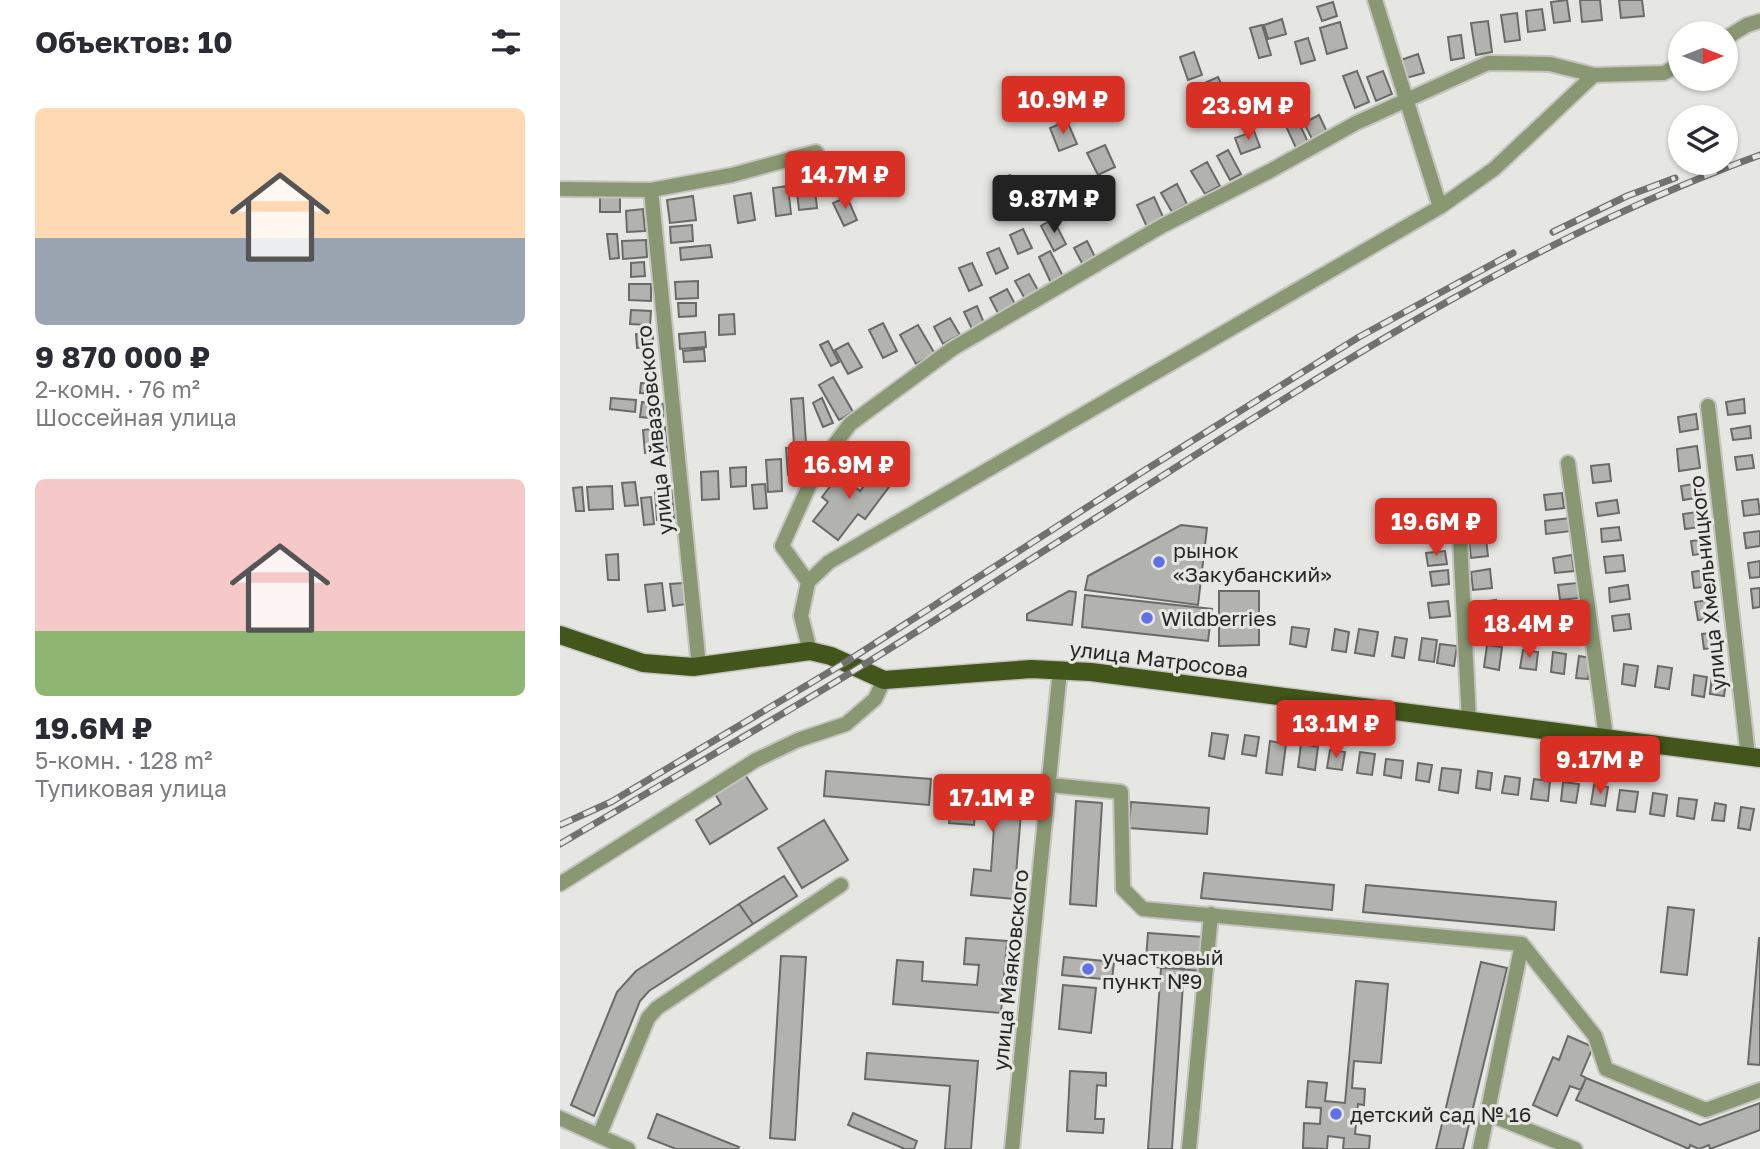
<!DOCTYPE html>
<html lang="ru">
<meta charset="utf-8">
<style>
body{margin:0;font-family:"Golos Text",sans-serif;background:#f7f7f7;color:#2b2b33;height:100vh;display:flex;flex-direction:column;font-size:26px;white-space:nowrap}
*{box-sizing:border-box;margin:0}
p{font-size:23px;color:#7c7c81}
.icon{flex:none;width:38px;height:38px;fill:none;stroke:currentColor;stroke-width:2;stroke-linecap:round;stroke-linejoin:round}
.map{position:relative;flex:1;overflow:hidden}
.side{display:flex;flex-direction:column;background:#fff;width:560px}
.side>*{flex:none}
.needle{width:46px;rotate:90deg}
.tools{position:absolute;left:1108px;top:21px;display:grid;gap:14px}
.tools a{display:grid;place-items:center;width:70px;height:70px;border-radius:50%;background:#fff;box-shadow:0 2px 5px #0004;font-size:35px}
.price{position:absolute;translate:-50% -60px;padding:0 16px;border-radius:7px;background:#d93025;color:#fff;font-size:23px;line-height:46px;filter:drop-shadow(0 2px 4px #0008)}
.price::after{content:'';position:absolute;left:50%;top:42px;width:21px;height:16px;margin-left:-10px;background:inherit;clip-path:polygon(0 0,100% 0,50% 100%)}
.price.on{background:#222;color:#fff}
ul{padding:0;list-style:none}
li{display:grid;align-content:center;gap:14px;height:371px;padding:0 35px}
li span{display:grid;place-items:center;height:217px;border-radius:10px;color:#555}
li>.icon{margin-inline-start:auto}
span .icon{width:126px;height:126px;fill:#fffc;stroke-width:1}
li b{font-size:30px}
h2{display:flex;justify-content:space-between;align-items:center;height:84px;padding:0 35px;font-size:30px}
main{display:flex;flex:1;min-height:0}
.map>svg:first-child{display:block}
.building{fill:#b2b3af;stroke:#6a6b68;stroke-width:2}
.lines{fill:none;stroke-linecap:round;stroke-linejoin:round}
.minor-casing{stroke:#c4c4c1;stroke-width:18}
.major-casing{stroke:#c4c4c1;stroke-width:21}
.minor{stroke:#899872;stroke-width:14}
.major{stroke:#42551a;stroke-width:18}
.rail-casing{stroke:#71716f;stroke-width:7}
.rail{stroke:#e6e7e3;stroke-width:4.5;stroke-dasharray:13;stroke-linecap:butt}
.poi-dot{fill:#6170e7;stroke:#e6e7e3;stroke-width:2.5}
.labels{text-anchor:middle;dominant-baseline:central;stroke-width:6;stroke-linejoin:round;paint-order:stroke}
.street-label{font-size:21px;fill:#272726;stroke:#e6e7e3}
.poi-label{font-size:21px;fill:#272726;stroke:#e6e7e3;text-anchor:start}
</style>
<main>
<section class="side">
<h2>Объектов: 10<svg class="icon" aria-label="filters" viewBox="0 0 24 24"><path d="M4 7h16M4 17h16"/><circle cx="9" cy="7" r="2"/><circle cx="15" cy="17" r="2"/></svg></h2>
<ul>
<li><span style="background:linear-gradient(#ffd9b3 60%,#9aa5b1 0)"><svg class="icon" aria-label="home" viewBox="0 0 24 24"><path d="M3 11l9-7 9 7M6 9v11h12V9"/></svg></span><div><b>9 870 000 ₽</b><p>2-комн. · 76 m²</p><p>Шоссейная улица</p></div></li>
<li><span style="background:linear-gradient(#f6c9c9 70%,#8fb573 0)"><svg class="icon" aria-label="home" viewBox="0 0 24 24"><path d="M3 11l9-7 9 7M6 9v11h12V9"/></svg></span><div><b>19.6M ₽</b><p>5-комн. · 128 m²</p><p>Тупиковая улица</p></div></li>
</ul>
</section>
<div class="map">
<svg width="1200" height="1149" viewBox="0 0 1200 1149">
<rect width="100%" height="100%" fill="#e6e7e3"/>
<path class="building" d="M1007,0L1010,21L994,23L991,2Z
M1020,0H1040L1042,20L1022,22Z
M1059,0H1082L1084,16L1061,18Z
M773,2L777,16L762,21L757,7Z
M982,9L985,30L968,32L966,11Z
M957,13L960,40L945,42L941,15Z
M722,19L726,34L708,39L704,25Z
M928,21L932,52L916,55L911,23Z
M780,22L787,48L767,54L760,28Z
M702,25L711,55L699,58L690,28Z
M901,35L904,58L891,60L888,37Z
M748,38L755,60L741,64L735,42Z
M634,52L642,75L628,80L620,57Z
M858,54L864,73L846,78L841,60Z
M797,71L809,102L795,108L783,76Z
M823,71L832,94L816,101L807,77Z
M658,77L667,97L650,104L642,84Z
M730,96L737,113L721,120L713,103Z
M759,115L767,132L752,139L744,123Z
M737,119L748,142L736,148L725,124Z
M507,121L517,144L499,151L490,128Z
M694,131L700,147L681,154L675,138Z
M545,145L555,167L538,175L527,153Z
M668,150L681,174L670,180L657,156Z
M647,162L660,186L645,194L631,171Z
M450,175L457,191L441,198L434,182Z
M254,181L257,208L239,210L236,183Z
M617,184L627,204L612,212L601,193Z
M228,186L231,214L216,216L213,188Z
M191,193L195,220L178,223L174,196Z
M133,196L136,220L110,223L107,200Z
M40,197H60V212H40Z
M287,197L297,220L284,226L273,203Z
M594,197L604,219L587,227L577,205Z
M83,209L85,231L67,232L66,211Z
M493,219L506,244L494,251L481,226Z
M132,225L133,241L111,243L110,227Z
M463,229L472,248L458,254L450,235Z
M47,234H57L59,258L50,259Z
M86,240L87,257L63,259L62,241Z
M527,241L536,259L523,265L514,248Z
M150,245L152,257L121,260L120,248Z
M439,248L448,268L436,274L427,253Z
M490,251L504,278L492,285L479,257Z
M84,262L85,276L71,277V263Z
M412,263L422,285L409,291L399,268Z
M469,274L479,292L465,299L455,281Z
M138,281V298L116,299L115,282Z
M69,284H91V301L69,300Z
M447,289L456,306L439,315L430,298Z
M118,303H136V316L119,317Z
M417,306L424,323L412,329L404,312Z
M71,310L91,311L90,325L70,324Z
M174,314L175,334L159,335V315Z
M390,318L400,335L383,344L374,327Z
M323,323L337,351L323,358L309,330Z
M358,325L375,354L356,364L340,335Z
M92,332L94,346L77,348L76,334Z
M145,332L146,347L120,349L119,334Z
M268,341L279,362L271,366L260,345Z
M288,343L302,367L288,374L275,350Z
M144,349L145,361L124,362L123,351Z
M273,377L293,412L279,420L259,385Z
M81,383L95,384L94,394L80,393Z
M51,398L76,400L75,412L50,409Z
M243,398L246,443L234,444L231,399Z
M262,398L273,423L263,427L253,403Z
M1184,399L1185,413L1168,415L1166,402Z
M82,402L104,404L103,419L80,417Z
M1136,414L1138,429L1120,432L1118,417Z
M1190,426L1191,438L1173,440L1171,429Z
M105,427L107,451L85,453L83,430Z
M1137,446L1140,468L1119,471L1117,449Z
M235,447L238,474L228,475L226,448Z
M1192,455L1194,468L1177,470L1175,457Z
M292,458L302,466L289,482L300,491L313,474L329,487L305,519L298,514L278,540L253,521L268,502L262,497Z
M221,459L222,491L208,492L206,460Z
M1049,464L1051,481L1033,483L1031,466Z
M186,467V486L171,487L170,468Z
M158,471L159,499L142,500L141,472Z
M75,482L78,505L65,506L62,483Z
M1140,483L1142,497L1123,500L1121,486Z
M205,484L207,508L194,509L192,485Z
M52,486L53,509L29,510L27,487Z
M22,487L24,511H16L13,488Z
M112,490L114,518L97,520L95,491Z
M1002,493L1004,508L986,510L984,495Z
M91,497L94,524L84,525L81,498Z
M1198,499L1200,514L1184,516L1182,501Z
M1057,500L1059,513L1038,516L1036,503Z
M1145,511L1147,526L1125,529L1123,514Z
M1010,518L1012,531L986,534L985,521Z
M621,525L647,528L638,605L525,590L528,576Z
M1059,527L1061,540L1042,542L1041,529Z
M1200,531V546L1186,548L1184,533Z
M926,539L928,556L911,558L909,541Z
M1147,539L1149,553L1133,555L1131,541Z
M885,551L887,564L868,566L866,553Z
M58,554L59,580H48L46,555Z
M1012,555L1014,571L995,573L993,558Z
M1063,555L1065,571L1046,573L1044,557Z
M1200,561V577L1190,578L1188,563Z
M930,569L932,588L913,590L911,572Z
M1150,569L1152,586L1134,588L1132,572Z
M888,570L889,584L872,586L870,572Z
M102,583L105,610L88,612L85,585Z
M123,583L126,604L113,606L110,584Z
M1017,583L1019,598L1000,600L998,585Z
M1068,585L1070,599L1050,602L1049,588Z
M1200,588V607L1193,608L1191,589Z
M509,591L516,592L512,625L467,620V614Z
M659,591H699V645L659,646Z
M525,595L652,609L648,641L522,627Z
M1156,599L1158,617L1138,620L1135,602Z
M936,600L938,617L916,620L914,603Z
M888,601L890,616L870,618L868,603Z
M1021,613L1023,631L1004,633L1002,616Z
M1069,614L1071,629L1054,631L1052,616Z
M732,627L749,629L746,647L730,644Z
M775,629L789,632L786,652L772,650Z
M799,629L818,632L814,656L795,653Z
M1161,632L1163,647L1144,649L1142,634Z
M835,637L847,639L844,658L832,656Z
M862,638L877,640L874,662L859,660Z
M880,644L897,646L894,666L877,663Z
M927,645L942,647L939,670L924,667Z
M963,650L978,652L976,670L960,668Z
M993,652L1006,654L1004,674L991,672Z
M1019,656L1031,658L1028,679L1016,678Z
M1064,664L1078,666L1075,686L1062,684Z
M1098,666L1112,668L1109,689L1095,687Z
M1134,675L1147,677L1144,697L1132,695Z
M1152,675L1167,677L1164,696L1150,694Z
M652,733L668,735L664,759L649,756Z
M685,735L699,737L696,756L682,754Z
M710,741L726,744L722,775L706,773Z
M741,744L758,747L755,770L738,767Z
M770,750L785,752L782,770L767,768Z
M800,752L815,754L812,775L797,773Z
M826,759L843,761L841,778L824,775Z
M858,763L872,765L869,782L856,780Z
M882,768L901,770L898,793L879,790Z
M266,771L371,779L369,805L264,796Z
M918,771L932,773L930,790L916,788Z
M184,773L207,809L150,844L136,820L161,804L154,792Z
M945,776L960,778L958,795L942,793Z
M974,779L990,781L988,801L971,799Z
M1003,782L1019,784L1016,803L1001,801Z
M392,783L463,789L454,899L411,895L414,869L431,871L435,812L415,811L414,825L389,823Z
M1034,785L1048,787L1045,806L1031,804Z
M1060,790L1078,792L1075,812L1057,810Z
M1093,793L1107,795L1104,816L1090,814Z
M1119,798L1137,800L1134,819L1117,816Z
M516,801L542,803L536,906L510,904Z
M571,802L649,808L647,834L569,828Z
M1155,803L1166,805L1164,821L1152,820Z
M1181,807L1194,809L1190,830L1178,828Z
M264,820L288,860L242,888L218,848Z
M644,873L774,885L772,910L641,898Z
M224,876L237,896L193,924L179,904Z
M806,885L996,902L994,930L803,912Z
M179,904L193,924L89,991L80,1001L34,1116L11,1105L57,992L76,971Z
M1108,907L1134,910L1127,975L1101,972Z
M588,933L643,937L641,971L596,967V960L586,959Z
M406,938L447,941L441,1013L333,1004L337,960L363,962L362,981L417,985L419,965L404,964Z
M1199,938H1200V1065L1188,1064Z
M221,956L246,957L235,1140L210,1138Z
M504,957L554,962L552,980L502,975Z
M921,962L947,968L903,1149H876Z
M601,968L624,969L612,1149H588Z
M796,981L828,984L821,1063L794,1061L792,1088L805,1089L804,1105L798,1104L795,1134L810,1136L809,1149H783L784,1138L768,1136L767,1149L743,1148L744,1123L760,1124L761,1108L746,1107L748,1081L767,1083L765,1101L785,1103Z
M503,985L536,988L531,1033L499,1029Z
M1008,1036L1033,1047L1021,1075L1026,1078L1021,1090L1010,1086L997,1116L973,1105L993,1057L999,1060Z
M307,1053L418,1061L411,1149H385L390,1086L305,1079Z
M510,1071L546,1073V1086L537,1085L535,1119H544L543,1133L507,1131Z
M1026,1078L1140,1125L1200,1103V1130L1150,1149L1149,1145L1139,1149L1130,1145L1129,1149L1016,1100Z
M293,1113L357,1141L354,1149H345L288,1125Z
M97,1114L179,1147L178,1149H116L88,1138Z"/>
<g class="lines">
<g class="minor-casing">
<path id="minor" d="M815,0L880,207
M1166,38L1187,25L1200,21
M0,189L91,190L172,175L256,152
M91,190L139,667
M1148,406L1188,756
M1008,463L1046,737
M899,518L909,721
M248,582L222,546L257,468L290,424L392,349L602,226L710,171L796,123L928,63L990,64L1034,75L1104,73L1120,64
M250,651L241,616L248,582L269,562L880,207L934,169L1034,75
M490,785L561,792L563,889L583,909L962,944L1035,1036L1046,1069L1146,1110L1200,1090
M0,884L196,760L238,740L286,724L315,699L324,680
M928,1114L1015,1149
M0,1118L68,1149
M39,1136L88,1018L97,1008L281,885
M452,1149L500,670
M629,1149L651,914
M920,1149L962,944"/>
</g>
<g class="major-casing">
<path id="major" d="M0,635L83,663L133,667L250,651L271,656L324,680L471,669L531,672L1200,758"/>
</g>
<use href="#minor" class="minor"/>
<use href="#major" class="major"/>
<g class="rail-casing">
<path id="rail" d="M993,232L1067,196L1115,178
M0,825L51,802L286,662L582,472L799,337L953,253
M0,844C100,785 201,728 300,667C383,616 464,563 547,511C757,378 965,240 1200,155"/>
</g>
<use href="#rail" class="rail"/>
</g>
<g class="poi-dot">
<circle cx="599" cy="562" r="7"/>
<circle cx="587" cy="618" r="7"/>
<circle cx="528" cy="969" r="7"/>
<circle cx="776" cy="1114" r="7"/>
</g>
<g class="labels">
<g class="street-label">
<text transform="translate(94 430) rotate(-96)">улица Айвазовского</text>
<text transform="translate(1147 583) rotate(-96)">улица Хмельницкого</text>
<text transform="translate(599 659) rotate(7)">улица Матросова</text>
<text transform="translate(450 970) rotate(-84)">улица Маяковского</text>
</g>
<g class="poi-label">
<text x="613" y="550">рынок<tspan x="613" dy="24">«Закубанский»</tspan></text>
<text x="601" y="618">Wildberries</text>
<text x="542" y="957">участковый<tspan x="542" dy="24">пункт №9</tspan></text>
<text x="790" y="1114">детский сад № 16</text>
</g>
</g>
</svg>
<div class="tools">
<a><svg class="needle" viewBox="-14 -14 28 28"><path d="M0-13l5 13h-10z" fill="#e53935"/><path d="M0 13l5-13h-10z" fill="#7c7c81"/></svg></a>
<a><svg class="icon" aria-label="layers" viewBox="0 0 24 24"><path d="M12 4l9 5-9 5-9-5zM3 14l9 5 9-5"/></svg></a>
</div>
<b class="price" style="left:503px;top:136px">10.9M ₽</b>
<b class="price" style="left:688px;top:142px">23.9M ₽</b>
<b class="price" style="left:285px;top:211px">14.7M ₽</b>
<b class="price on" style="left:494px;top:235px">9.87M ₽</b>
<b class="price" style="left:289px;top:501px">16.9M ₽</b>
<b class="price" style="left:876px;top:558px">19.6M ₽</b>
<b class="price" style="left:969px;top:660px">18.4M ₽</b>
<b class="price" style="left:776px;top:760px">13.1M ₽</b>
<b class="price" style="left:1040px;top:796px">9.17M ₽</b>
<b class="price" style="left:432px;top:834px">17.1M ₽</b>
</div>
</main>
